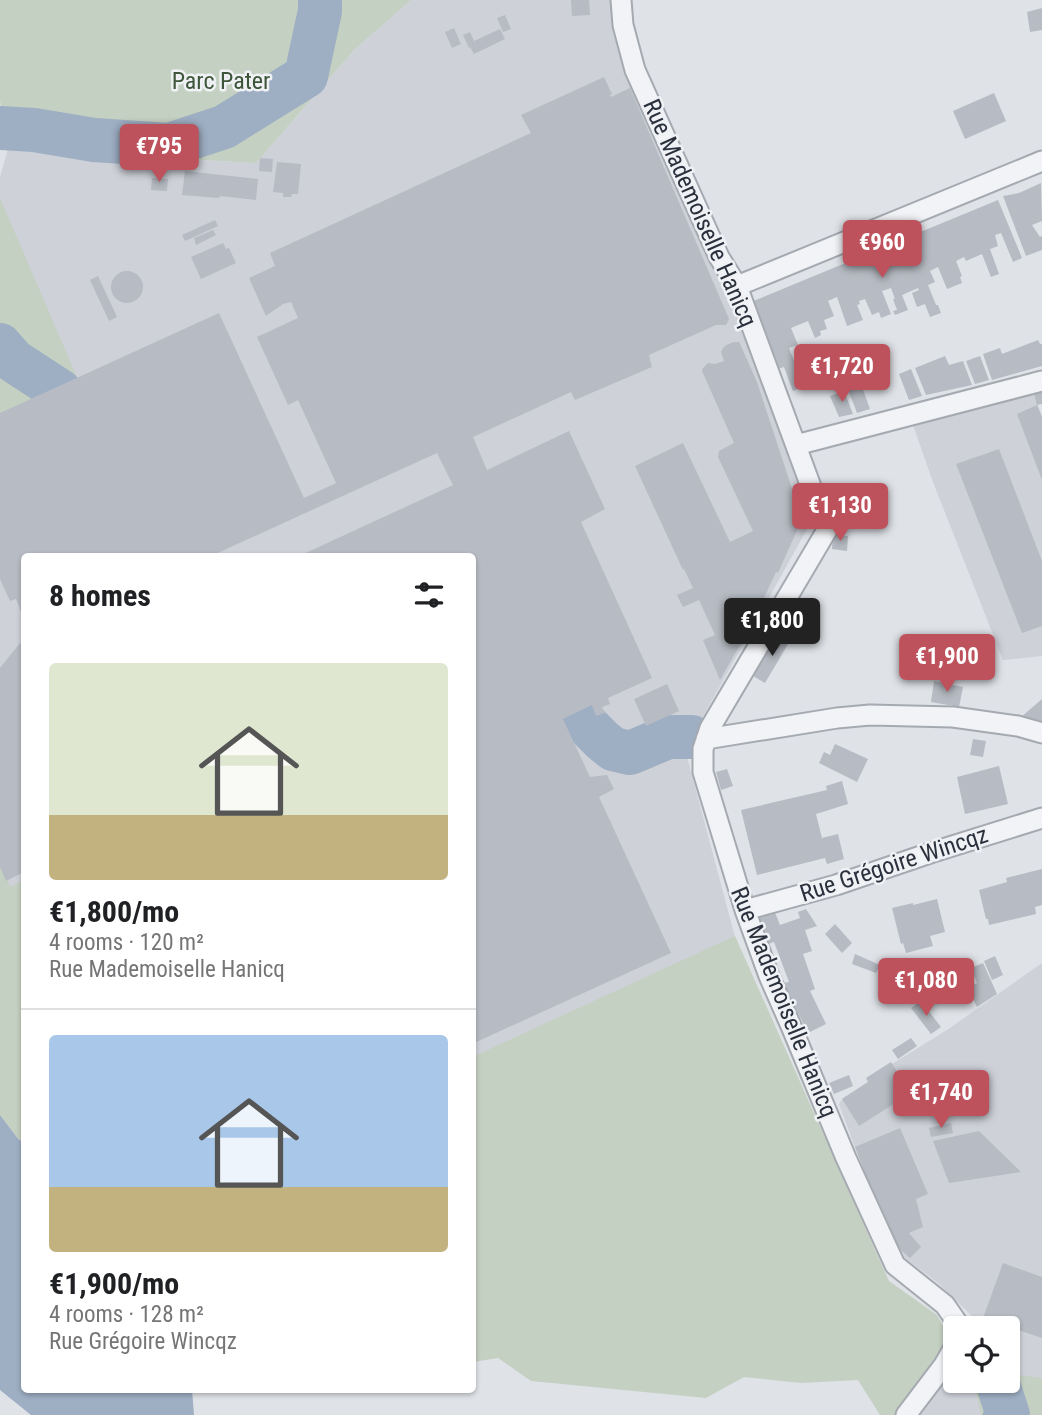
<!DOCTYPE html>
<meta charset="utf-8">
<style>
body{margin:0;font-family:"Roboto Condensed",sans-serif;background:#f6f6f6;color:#202124;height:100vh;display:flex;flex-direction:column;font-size:26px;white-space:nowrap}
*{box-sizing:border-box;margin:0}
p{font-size:23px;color:#757577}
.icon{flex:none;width:38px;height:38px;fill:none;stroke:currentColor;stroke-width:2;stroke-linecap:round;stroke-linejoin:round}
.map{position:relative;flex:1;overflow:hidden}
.drawer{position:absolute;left:21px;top:553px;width:455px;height:840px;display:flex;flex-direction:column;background:#fff;border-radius:7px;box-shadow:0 2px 5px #0004}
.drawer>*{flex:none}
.fabs{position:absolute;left:943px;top:1316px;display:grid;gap:14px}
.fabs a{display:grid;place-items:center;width:77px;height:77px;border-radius:7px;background:#fff;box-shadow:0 2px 5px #0004;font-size:35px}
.price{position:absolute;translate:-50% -60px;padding:0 16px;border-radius:7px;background:#be525c;color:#fff;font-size:23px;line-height:46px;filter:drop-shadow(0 2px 4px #0008)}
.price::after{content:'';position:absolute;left:50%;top:42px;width:21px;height:16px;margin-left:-10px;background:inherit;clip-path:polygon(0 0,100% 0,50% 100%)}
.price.on{background:#222;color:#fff}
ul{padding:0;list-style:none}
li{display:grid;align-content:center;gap:14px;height:371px;padding:0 28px}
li+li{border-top:2px solid #e0e0e0}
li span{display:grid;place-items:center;height:217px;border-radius:7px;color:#555}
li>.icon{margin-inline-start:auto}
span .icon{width:126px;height:126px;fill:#fffc;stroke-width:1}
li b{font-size:30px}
h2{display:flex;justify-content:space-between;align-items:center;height:84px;padding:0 28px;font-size:30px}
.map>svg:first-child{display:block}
.built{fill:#ced1d8}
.green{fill:#c4d0c2}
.water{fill:#9eaec3}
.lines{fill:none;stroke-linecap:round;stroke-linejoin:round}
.stream{stroke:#9eaec3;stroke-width:7}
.river{stroke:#9eaec3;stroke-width:44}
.building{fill:#b7bbc3}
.street-casing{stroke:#a5a9b0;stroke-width:23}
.street{stroke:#f2f3f6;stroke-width:19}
.labels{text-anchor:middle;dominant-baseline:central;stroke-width:5;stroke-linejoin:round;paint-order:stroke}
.park-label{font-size:24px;fill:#3d5639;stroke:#eff1f5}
.street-label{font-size:24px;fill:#2a303c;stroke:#eff1f5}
</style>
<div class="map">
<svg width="1042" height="1415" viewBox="0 0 1042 1415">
<rect width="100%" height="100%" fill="#dfe2e7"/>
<path class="built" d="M411,0H621L623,25L614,32L753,349L811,522L685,749L735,937L473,1057L472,556H24V910L0,880V177L8,149L256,163L354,50Z
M1033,391L1042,417V656L1003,660L933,482L913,425Z
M1042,963V1415H919L955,1366L956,1381H1008V1328H974L975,1319L938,1283L892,1248L839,1104L843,1098L873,1079L892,1064L947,1030Z"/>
<path class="green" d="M0,0H411L354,50L256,163L8,149L0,101Z
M0,198L79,382L0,418Z
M0,863L10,887L24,880V1141L19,1140L0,1115Z
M735,936L889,1281L937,1315L949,1336L937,1361L895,1415H880L858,1380L801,1383L744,1377L706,1398L531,1381L498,1358L473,1362L472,1057Z
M1019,1375L1042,1378V1415H981L975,1387L998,1381H1008V1378Z"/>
<path class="water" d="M0,1115L19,1140L24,1141V1390H192L194,1415H31L0,1390Z"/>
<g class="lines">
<path class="stream" d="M986,1415L999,1387"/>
<path class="river" d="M0,128L34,130L94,140L169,145L224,127L306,76L320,11V0
M0,345L14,361L60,391
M579,717L602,740L613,749L630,753L668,737H692
M997,1381L1008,1415"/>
</g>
<path class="building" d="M571,0H589L590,15L572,16Z
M1042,8V30L1030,32L1027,12Z
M505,15L511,29L503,32L497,18Z
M454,28L461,44L452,48L445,32Z
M500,29L505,39L474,54L470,47L469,48L463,35L470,32L474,41Z
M604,77L612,94L610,95L611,97L630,88L729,319L726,325H716L649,355L652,367L575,400L571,392L473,437L487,470L569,431L605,509L581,522L652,678L608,698L610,704L602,707L605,713L596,716L592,705L563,719L590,777L607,775L614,789L599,797L671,953L472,1044V556H299L453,485L437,453L211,556H24V619L16,599L10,601L0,579V413L219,313L304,498L336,483L298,400L288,405L257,337L298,318L291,302L283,304L266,316L249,278L275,266L270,253L531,133L521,115Z
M994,93L1006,121L965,139L953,111Z
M260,158L273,159L272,172L259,171Z
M277,162L301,164L298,194H292L291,197H283V193L273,192Z
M185,171L258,179L256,200L220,196L219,198L182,195Z
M152,178L168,179L167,191L151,190Z
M1041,183L1042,221L1032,225L1040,237L1042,236V250L1026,256L1003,196L1019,193Z
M998,200L1022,258L1013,262L1001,233L995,235L998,246L990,249L999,274L991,277L982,254L966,261L964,257L956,261L962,276L960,277L962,283L947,289L938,267L930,271L935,282L928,285L936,305H938L941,313L930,317L925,304L917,307L912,293L919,290L918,288L902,295L908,310L895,315L893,311L897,310L893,299H895L891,288L882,291L891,314L881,318L879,312L872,315L865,299L859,301L860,304L857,305L863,320L847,326L837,297L828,301L834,316L824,320L827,329L820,331L821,335L815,338L808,321L791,328L798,345L789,348L804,387L793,391L784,367L778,369L751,302Z
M215,220L218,226L185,241L182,235Z
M213,230L216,235L196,245L194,238Z
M223,243L226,249L229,248L236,263L201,279L191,257Z
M111 287a16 16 0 1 1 32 0a16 16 0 1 1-32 0Z
M98,276L117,317L109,321L90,280Z
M1038,340L1040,344H1042V366L992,380L983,354L1000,348L1002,354Z
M734,342H739L741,346L757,382L802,519L778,573L776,572L757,613V615L720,680L703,640L715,635L699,600L683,607L677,595L693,588L684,569L683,570L635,466L683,443L730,542L753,531L718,457L719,451L734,443L702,371L703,368L708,363L715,364L724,361L721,352L723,348L726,345Z
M945,356L949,365L963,361L972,385L926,395L915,368Z
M980,356L989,380L975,384L966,361Z
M911,369L922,396L909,400L899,374Z
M861,384L870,409L857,413L848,389Z
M1042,388V404L1037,405L1042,417V480L1017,414L1037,405L1033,390Z
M844,391L853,414L839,417L830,396Z
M999,449L1042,561V626L1022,633L956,464Z
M833,535L848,536L847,551L832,549Z
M780,632L791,639L765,683L753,676Z
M20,643L24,647V872L6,881L0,867V668Z
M934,681L963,687L959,707L931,702Z
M667,684L679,711L646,726L634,699Z
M1042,699V724L1020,718Z
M973,739L986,741L983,757L970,755Z
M835,744L868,759L857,782L819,763L824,752L830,755Z
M999,766L1008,804L965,814L957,777Z
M727,769L733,786L721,790L716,772Z
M842,781L848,804L816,814L822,838L838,834L844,859L827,864L825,858L757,875L741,810L827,790L826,786Z
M1042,869V905L1035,907L1036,914L989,925L988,919H986L979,890L1007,882L1006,878Z
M937,899L945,932L930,936L933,946L906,953L903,943L901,944L892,908L913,903V905Z
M806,909L817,926L805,930L812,951L803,954L815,989L810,991L826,1024L808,1033L783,983L789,982L774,942L768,944L758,916L774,910L780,925L800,918L798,912Z
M835,924L852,943L842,953L825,934Z
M855,954L880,965L876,973L852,964Z
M995,956L1003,975L992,980L984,961Z
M983,963L997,994L977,1007L968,988L977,983L971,968Z
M921,1001L941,1027L931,1034L911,1008Z
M911,1038L917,1046L898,1059L892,1050Z
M891,1062L911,1093L859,1126L842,1099L868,1082L866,1078Z
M849,1075L853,1086L834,1094L829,1083Z
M951,1123L953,1133L931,1137L929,1128Z
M900,1128L928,1194L916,1199L923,1227L909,1233L921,1247L910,1258L888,1239L878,1206L855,1147Z
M979,1131L1021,1172L949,1183L933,1141Z
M1003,1263L1042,1277V1338L983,1318Z"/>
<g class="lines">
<g class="street-casing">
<path id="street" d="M621,0L623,25L635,70L719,257L737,286L827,530L710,728L703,749V772L745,910L769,976L791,1026L846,1158L895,1265L945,1305L956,1321L957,1328
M737,286L1042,161
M796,445L1042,381
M706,739L837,718L870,715L953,717L1018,726L1042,733
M745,910L836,885L930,853L1042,818
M906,1415L944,1365L956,1344"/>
</g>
<use href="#street" class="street"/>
</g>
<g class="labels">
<g class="park-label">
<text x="221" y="81">Parc Pater</text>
</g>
<g class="street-label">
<text transform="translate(700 213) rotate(66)">Rue Mademoiselle Hanicq</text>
<text transform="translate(894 864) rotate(-18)">Rue Grégoire Wincqz</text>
<text transform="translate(784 1002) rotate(68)">Rue Mademoiselle Hanicq</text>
</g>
</g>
</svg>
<div class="fabs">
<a><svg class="icon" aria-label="locate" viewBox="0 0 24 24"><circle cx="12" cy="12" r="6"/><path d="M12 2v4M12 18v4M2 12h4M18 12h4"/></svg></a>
</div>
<b class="price" style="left:159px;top:184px">€795</b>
<b class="price" style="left:882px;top:280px">€960</b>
<b class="price" style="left:842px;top:404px">€1,720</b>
<b class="price" style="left:840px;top:543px">€1,130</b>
<b class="price on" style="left:772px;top:658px">€1,800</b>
<b class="price" style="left:947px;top:694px">€1,900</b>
<b class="price" style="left:926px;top:1018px">€1,080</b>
<b class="price" style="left:941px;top:1130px">€1,740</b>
<section class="drawer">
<h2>8 homes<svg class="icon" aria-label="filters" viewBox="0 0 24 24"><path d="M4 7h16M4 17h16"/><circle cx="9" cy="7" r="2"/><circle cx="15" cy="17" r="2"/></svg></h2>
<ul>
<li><span style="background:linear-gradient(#dfe7d0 70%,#c2b280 0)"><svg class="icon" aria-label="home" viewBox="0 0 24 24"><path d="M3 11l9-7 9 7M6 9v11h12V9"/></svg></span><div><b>€1,800/mo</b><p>4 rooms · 120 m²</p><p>Rue Mademoiselle Hanicq</p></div></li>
<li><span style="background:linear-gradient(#a9c7e8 70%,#c2b280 0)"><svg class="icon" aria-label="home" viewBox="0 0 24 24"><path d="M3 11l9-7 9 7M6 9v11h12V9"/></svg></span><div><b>€1,900/mo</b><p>4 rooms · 128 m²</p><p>Rue Grégoire Wincqz</p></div></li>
</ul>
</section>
</div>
